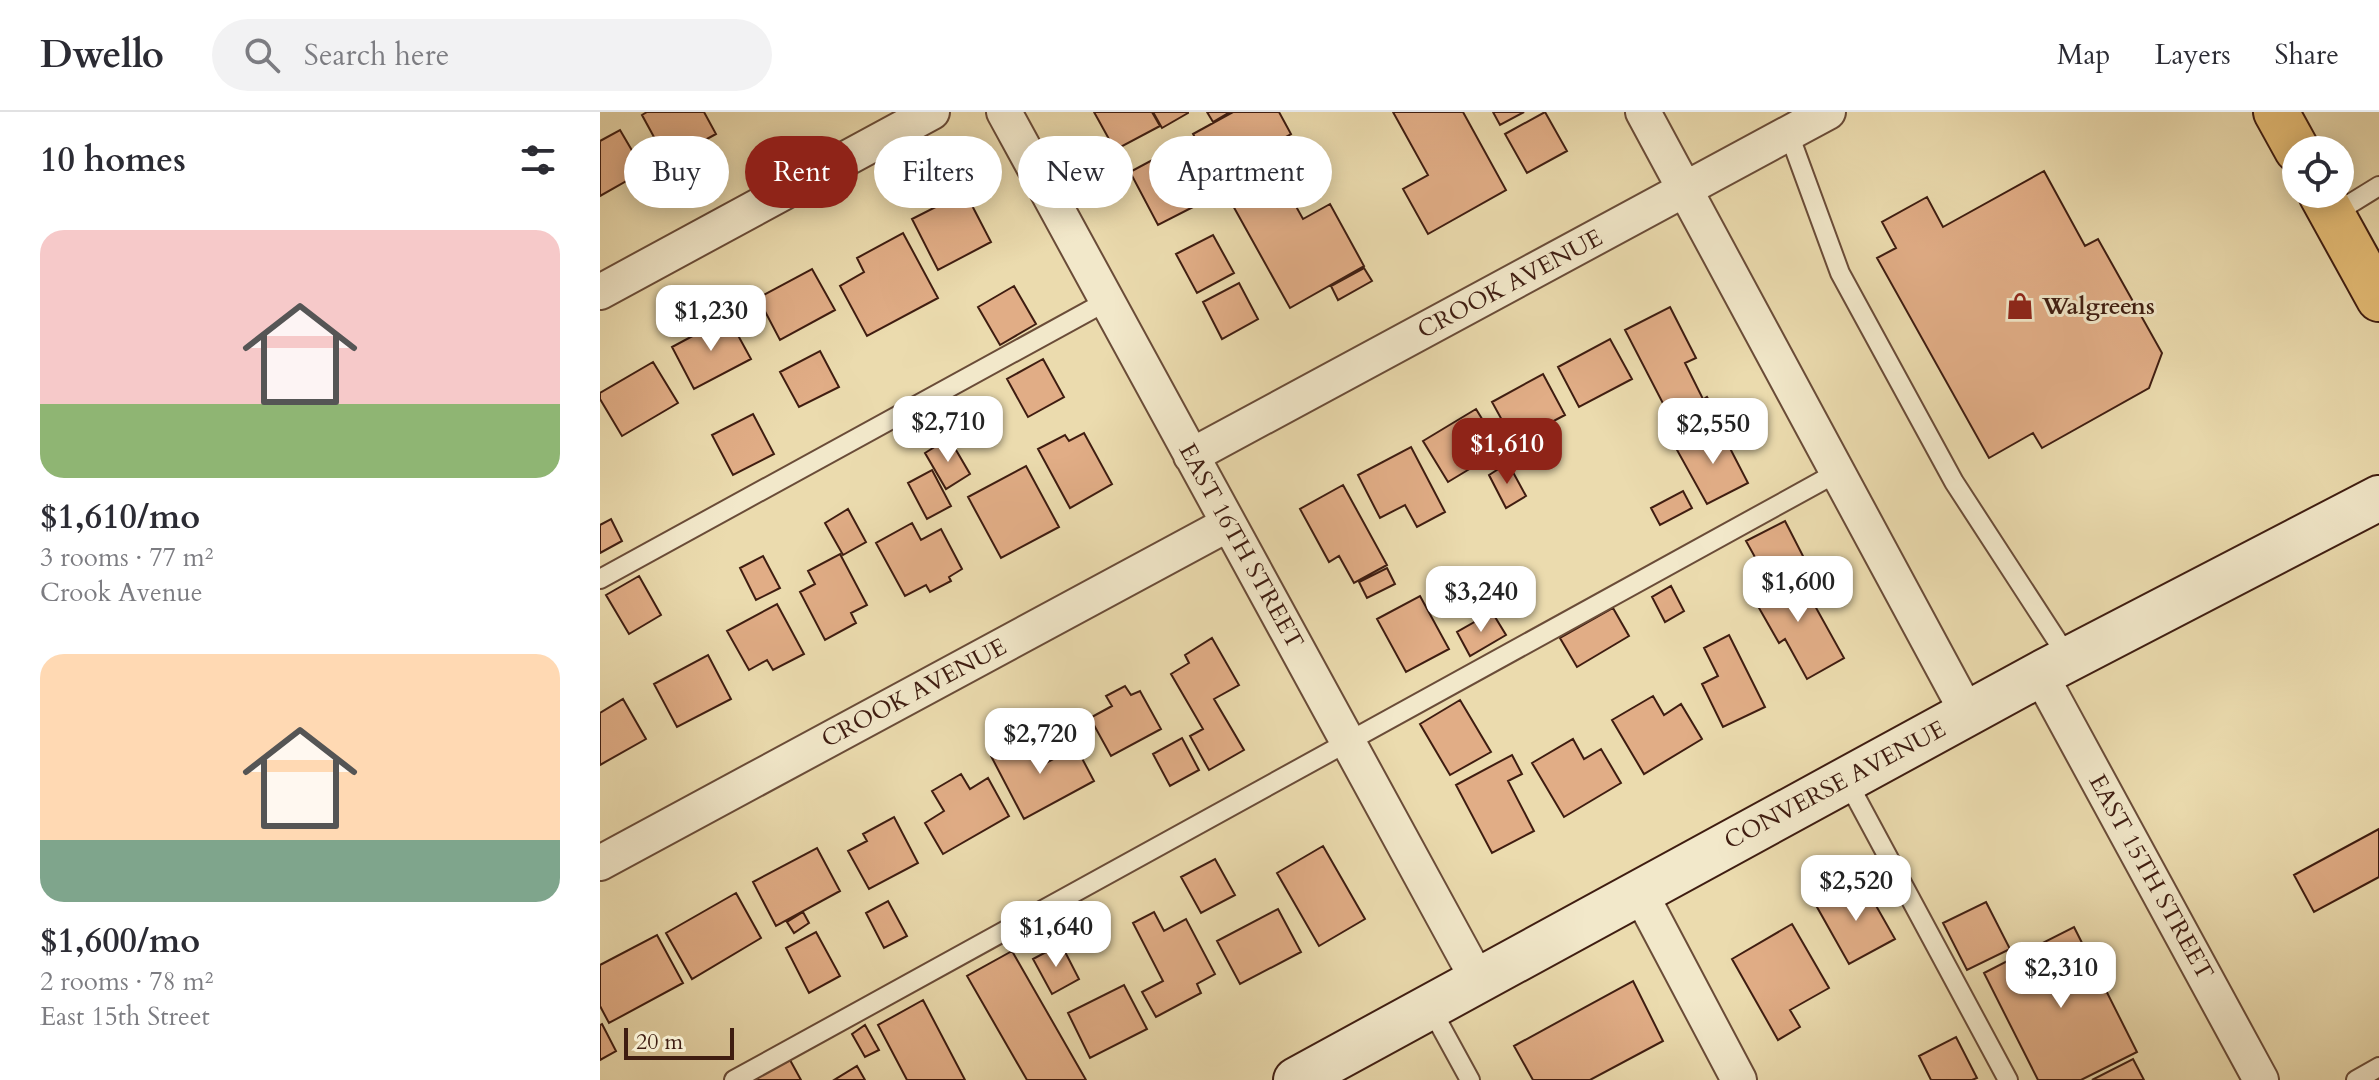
<!DOCTYPE html>
<meta charset="utf-8">
<style>
body{margin:0;font-family:Cardo,serif;background:#f2f2f3;color:#2b2b33;height:100vh;display:flex;flex-direction:column;font-size:30px;white-space:nowrap}
*{box-sizing:border-box;margin:0}
p{font-size:26px;color:#7c7c81}
.icon{flex:none;width:44px;height:44px;fill:none;stroke:currentColor;stroke-width:2;stroke-linecap:round;stroke-linejoin:round}
.map{position:relative;flex:1;overflow:hidden}
.side{display:flex;flex-direction:column;background:#fff;width:600px}
.side>*{flex:none}
.guide{position:absolute;left:24px;top:24px;width:760px;height:72px;display:flex;gap:16px}
.controls{position:absolute;left:1682px;top:24px;display:grid;gap:16px}
.controls a{display:grid;place-items:center;width:72px;height:72px;border-radius:50%;background:#fff;box-shadow:0 4px 20px #0003;font-size:40px}
.scale{position:absolute;left:24px;bottom:20px;width:110px;box-sizing:border-box;padding-left:8px;border:4px solid #3f1d11;border-top:0;font-size:22px;line-height:28px;white-space:nowrap;color:#3f1d11;-webkit-text-stroke:6px #f2e8ca;paint-order:stroke}
.price{position:absolute;translate:-50% -68px;padding:0 18px;border-radius:16px;background:#fff;color:#222;font-size:26px;line-height:52px;filter:drop-shadow(0 2px 4px #0008)}
.price::after{content:'';position:absolute;left:50%;top:48px;width:24px;height:18px;margin-left:-12px;background:inherit;clip-path:polygon(0 0,100% 0,50% 100%)}
.price.on{background:#8f2418;color:#fff}
ul{padding:0;list-style:none}
li{display:grid;align-content:center;gap:16px;height:424px;padding:0 40px}
li span{display:grid;place-items:center;height:248px;border-radius:24px;color:#555}
li>.icon{margin-inline-start:auto}
span .icon{width:144px;height:144px;fill:#fffc;stroke-width:1}
li b{font-size:34px}
h2{display:flex;justify-content:space-between;align-items:center;height:96px;padding:0 40px;font-size:34px}
.tag{padding:0 28px;border-radius:36px;background:#fff;box-shadow:0 4px 20px #0003;font-size:28px;line-height:72px}
.tag.on{background:#8f2418;color:#fff}
header{display:flex;align-items:center;gap:48px;box-sizing:border-box;height:112px;padding:0 40px;background:#fff;border-bottom:2px solid #e1e1e2}
header strong{font-size:38px}
nav{display:flex;gap:44px;margin-inline-start:auto;font-size:28px}
.search{width:560px;height:72px;background:#f2f2f3;display:flex;align-items:center;gap:20px;box-sizing:border-box;padding:0 28px;border-radius:44px;color:#7c7c81;font-size:30px}
main{display:flex;flex:1;min-height:0}
.map>svg:first-child{display:block}
.building{fill:#e1ad86;stroke:#3f1d11;stroke-width:2}
.lines{fill:none;stroke-linecap:round;stroke-linejoin:round}
.lane-casing{stroke:#6a4c38;stroke-width:22}
.street-casing{stroke:#6a4c38;stroke-width:38}
.secondary-casing{stroke:#3f1d11;stroke-width:48}
.primary-casing{stroke:#3f1d11;stroke-width:48}
.lane{stroke:#f2e8ca;stroke-width:18}
.street{stroke:#f2e8ca;stroke-width:34}
.secondary{stroke:#f2e8ca;stroke-width:44}
.primary{stroke:#e6be77;stroke-width:44}
.labels{text-anchor:middle;dominant-baseline:central;stroke-width:6;stroke-linejoin:round;paint-order:stroke}
.street-label{font-size:24px;fill:#3f1d11;stroke:#f2e8ca}
.poi-label{font-size:24px;font-weight:bold;fill:#3f1d11;stroke:#f2e8ca;text-anchor:start}
</style>
<header>
<strong>Dwello</strong>
<div class="search"><svg class="icon" aria-label="search" viewBox="0 0 24 24"><circle cx="10" cy="10" r="6"/><path d="M15 15l6 6"/></svg>Search here</div>
<nav><a>Map</a><a>Layers</a><a>Share</a></nav>
</header>
<main>
<section class="side">
<h2>10 homes<svg class="icon" aria-label="filters" viewBox="0 0 24 24"><path d="M4 7h16M4 17h16"/><circle cx="9" cy="7" r="2"/><circle cx="15" cy="17" r="2"/></svg></h2>
<ul>
<li><span style="background:linear-gradient(#f6c9c9 70%,#8fb573 0)"><svg class="icon" aria-label="home" viewBox="0 0 24 24"><path d="M3 11l9-7 9 7M6 9v11h12V9"/></svg></span><div><b>$1,610/mo</b><p>3 rooms · 77 m²</p><p>Crook Avenue</p></div></li>
<li><span style="background:linear-gradient(#ffd9b3 75%,#7fa58c 0)"><svg class="icon" aria-label="home" viewBox="0 0 24 24"><path d="M3 11l9-7 9 7M6 9v11h12V9"/></svg></span><div><b>$1,600/mo</b><p>2 rooms · 78 m²</p><p>East 15th Street</p></div></li>
</ul>
</section>
<div class="map">
<svg width="1779" height="968" viewBox="0 0 1779 968">
<rect width="100%" height="100%" fill="#ebdbae"/>
<filter id="stains"><feTurbulence type="fractalNoise" baseFrequency=".0025" numOctaves="4"/><feColorMatrix values="0 0 0 0 .2 0 0 0 0 .09 0 0 0 0 .02 0 0 0 .5 -.17"/></filter>
<radialGradient id="worn" r=".72"><stop offset=".6" stop-color="#630" stop-opacity="0"/><stop offset="1" stop-color="#630" stop-opacity=".3"/></radialGradient>
<path class="building" d="M47,0H104L116,22L67,49L42,3Z
M494,0H552L560,14L515,38Z
M553,0H588V1L562,16Z
M607,0H630L613,10Z
M633,0H679L691,22L664,37L703,107L730,92L764,154L690,196L593,22Z
M793,0H863L906,78L828,122L803,77L828,63Z
M893,0H924L900,13Z
M945,0L967,39L927,61L905,22Z
M20,18L44,59L0,84V29Z
M569,39L597,93L558,113L530,60Z
M1444,59L1485,134L1498,127L1562,241L1549,276L1442,336L1433,321L1389,346L1277,146L1296,136L1282,110L1327,85L1343,115Z
M365,80L391,130L338,158L312,107Z
M303,121L338,186L267,224L240,174L264,160L257,146Z
M613,123L634,161L597,181L576,142Z
M764,156L772,169L738,188L731,174Z
M212,157L235,198L180,228L158,186Z
M639,171L658,207L622,227L603,190Z
M414,174L436,212L400,233L378,195Z
M1070,195L1096,246L1085,251L1103,287L1070,305L1025,218Z
M128,205L151,247L94,277L72,235Z
M1010,227L1032,267L979,295L958,255Z
M220,239L239,275L199,295L180,260Z
M443,247L464,285L428,305L407,267Z
M53,250L78,291L22,324L0,287V281Z
M943,262L965,303L914,330L892,290Z
M1107,285L1116,299L1083,319L1075,306Z
M876,297L901,338L848,370L823,329Z
M153,302L174,342L133,363L112,323Z
M1119,315L1148,371L1107,392L1077,338Z
M484,321L512,372L470,396L438,337L465,323L469,329Z
M349,326L370,362L346,377L325,341Z
M811,335L845,400L817,415L805,393L780,406L758,363Z
M908,351L926,384L906,396L889,363Z
M426,354L459,415L401,446L368,385Z
M332,358L351,394L327,407L308,371Z
M743,373L787,453L754,471L739,444L729,450L700,397Z
M1083,379L1092,396L1060,413L1051,396Z
M248,397L266,430L243,443L225,411Z
M11,407L22,429L0,441V413Z
M1185,409L1204,446L1166,465L1146,429Z
M312,411L321,428L341,417L362,457L349,465L351,469L330,480L326,473L305,484L276,431Z
M240,442L267,493L251,501L256,511L225,528L200,480L215,472L208,459Z
M163,444L180,476L156,488L140,456Z
M787,456L795,472L767,486L759,470Z
M1195,458L1244,546L1207,567L1185,527L1179,531L1151,482Z
M39,464L61,503L29,522L6,483Z
M1071,474L1084,499L1065,510L1052,485Z
M820,484L849,537L806,560L777,507Z
M177,492L204,542L173,558L167,548L149,558L127,519Z
M1013,496L1029,524L977,555L960,526Z
M892,500L906,523L870,544L857,520Z
M1129,523L1165,595L1123,615L1102,572L1118,564L1104,536Z
M612,526L639,573L614,587L644,638L609,658L590,624L603,617L571,562L589,551L585,543Z
M108,543L131,587L77,615L54,572Z
M525,574L531,583L540,579L561,617L511,644L490,606L512,594L506,584Z
M1053,584L1064,603L1081,592L1102,627L1044,662L1012,608Z
M23,587L46,627L0,653V601Z
M860,588L891,640L850,663L820,612Z
M429,623L444,652L476,635L494,669L424,707L391,644Z
M582,626L599,658L570,674L553,642Z
M973,627L984,647L1001,637L1021,671L964,705L932,651Z
M912,643L922,662L908,669L934,719L892,741L856,673Z
M361,662L370,677L388,666L409,704L343,742L325,711L344,699L332,679Z
M294,705L318,751L269,777L248,739L267,729L263,722Z
M1779,717V765L1714,800L1694,763Z
M723,734L765,807L719,834L677,761Z
M217,736L240,779L176,814L153,770Z
M615,747L635,783L601,801L581,765Z
M1262,769L1295,827L1249,852L1217,795Z
M136,781L161,826L92,867L66,821Z
M288,789L307,824L284,836L266,801Z
M1386,790L1410,837L1367,858L1343,811Z
M678,797L701,840L640,872L617,829Z
M203,800L209,811L194,821L187,810Z
M554,800L564,819L586,807L615,862L597,872L601,881L556,905L542,880L563,869L533,811Z
M1192,812L1229,876L1190,898L1200,915L1178,928L1132,847Z
M1474,815L1537,940L1481,968H1438L1384,861Z
M216,820L240,864L209,881L186,836Z
M57,823L83,871L9,911L0,894V853Z
M461,832L479,867L452,882L433,847Z
M412,839L486,968H427L367,864Z
M1033,869L1063,929L990,968H933L914,934Z
M524,873L547,917L490,946L468,901Z
M323,888L365,968H307L278,913Z
M2,912L16,939L0,948V913Z
M265,913L279,938L265,945L252,922Z
M1356,925L1377,966L1372,968H1331L1319,944Z
M1533,947L1544,968H1492Z
M190,948L201,968H152Z
M257,954L265,968H234Z"/>
<g class="lines">
<g class="lane-casing">
<path id="lane" d="M1189,22L1240,161L1354,370L1469,547
M1732,103L1779,74
M0,467L507,189
M1246,667L1408,968
M830,895L870,968
M134,968L1238,360
M1756,968L1779,955"/>
</g>
<g class="street-casing">
<path id="street" d="M404,0L878,868
M1043,0L1368,602
M0,180L332,0
M591,344L1228,0
M1440,562L1661,968
M0,751L628,412
M1039,779L1139,968"/>
</g>
<g class="secondary-casing">
<path id="secondary" d="M696,968L1440,562L1779,386"/>
</g>
<g class="primary-casing">
<path id="primary" d="M1676,0L1697,38
M1721,82L1779,187"/>
</g>
<use href="#lane" class="lane"/>
<use href="#street" class="street"/>
<use href="#secondary" class="secondary"/>
<use href="#primary" class="primary"/>
</g>
<defs>
<g id="shop-bare" transform="scale(2.16)"><path d="M-5-2.5h2.3a2.7 3.5 0 0 1 5.4 0H5L5.5 6h-11ZM-1.5-2.5h3a1.5 2.3 0 0 0-3 0Z" fill="#8f2418" stroke="#f2e8ca" stroke-width="2.5" paint-order="stroke"/></g>
</defs>
<g fill-rule="evenodd">
<use href="#shop-bare" x="1420" y="194"/>
</g>
<g class="labels">
<g class="street-label">
<text transform="translate(910 172) rotate(-28)">CROOK AVENUE</text>
<text transform="translate(641 434) rotate(61)">EAST 16TH STREET</text>
<text transform="translate(314 581) rotate(-28)">CROOK AVENUE</text>
<text transform="translate(1235 673) rotate(-28)">CONVERSE AVENUE</text>
<text transform="translate(1551 765) rotate(61)">EAST 15TH STREET</text>
</g>
<g class="poi-label">
<text x="1442" y="194">Walgreens</text>
</g>
</g>
<rect width="100%" height="100%" filter="url(#stains)"/>
<rect width="100%" height="100%" fill="url(#worn)"/>
</svg>
<div class="controls">
<a><svg class="icon" aria-label="locate" viewBox="0 0 24 24"><circle cx="12" cy="12" r="6"/><path d="M12 2v4M12 18v4M2 12h4M18 12h4"/></svg></a>
</div>
<div class="scale">20 m</div>
<b class="price" style="left:111px;top:241px">$1,230</b>
<b class="price" style="left:348px;top:352px">$2,710</b>
<b class="price" style="left:1113px;top:354px">$2,550</b>
<b class="price on" style="left:907px;top:374px">$1,610</b>
<b class="price" style="left:1198px;top:512px">$1,600</b>
<b class="price" style="left:881px;top:522px">$3,240</b>
<b class="price" style="left:440px;top:664px">$2,720</b>
<b class="price" style="left:1256px;top:811px">$2,520</b>
<b class="price" style="left:456px;top:857px">$1,640</b>
<b class="price" style="left:1461px;top:898px">$2,310</b>
<div class="guide">
<a class="tag">Buy</a>
<a class="tag on">Rent</a>
<a class="tag">Filters</a>
<a class="tag">New</a>
<a class="tag">Apartment</a>
</div>
</div>
</main>
